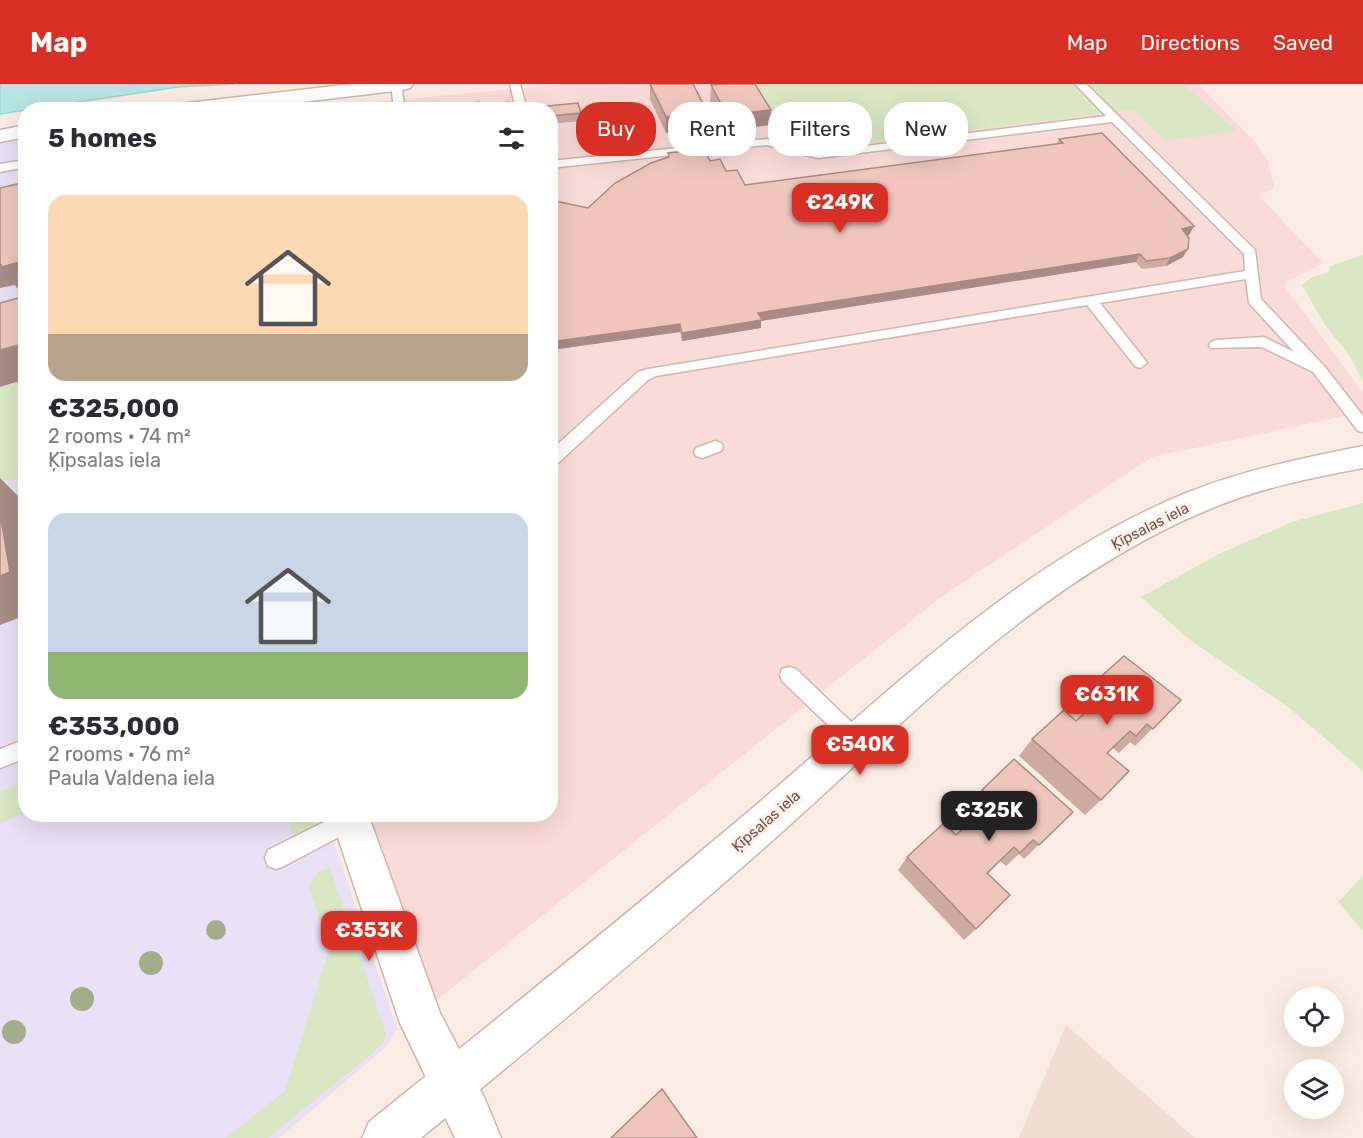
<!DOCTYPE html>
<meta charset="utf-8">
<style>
body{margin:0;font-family:Rubik,sans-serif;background:#f2f2f3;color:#2b2b33;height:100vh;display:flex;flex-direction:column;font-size:22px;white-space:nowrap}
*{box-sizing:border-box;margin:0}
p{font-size:20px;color:#7c7c81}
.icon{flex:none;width:33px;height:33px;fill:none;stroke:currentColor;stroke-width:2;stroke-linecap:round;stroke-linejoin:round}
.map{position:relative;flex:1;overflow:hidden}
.sheet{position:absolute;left:18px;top:18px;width:540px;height:720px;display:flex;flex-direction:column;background:#fff;border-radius:24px;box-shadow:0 6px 24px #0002}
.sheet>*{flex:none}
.guide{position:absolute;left:576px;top:18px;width:570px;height:54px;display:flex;gap:12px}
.buttons{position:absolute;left:1284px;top:903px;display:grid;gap:12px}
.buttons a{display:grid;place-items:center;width:60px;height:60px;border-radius:50%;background:#fff;box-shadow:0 6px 24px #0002;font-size:30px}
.price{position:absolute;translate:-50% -51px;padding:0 14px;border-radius:12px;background:#d93025;color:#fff;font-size:20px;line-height:39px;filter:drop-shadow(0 2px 3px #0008)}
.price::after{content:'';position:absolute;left:50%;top:36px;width:18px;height:14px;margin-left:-9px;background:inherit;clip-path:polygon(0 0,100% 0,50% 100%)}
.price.on{background:#222;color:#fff}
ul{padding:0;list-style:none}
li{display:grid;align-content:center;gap:12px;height:318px;padding:0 30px}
li span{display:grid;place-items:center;height:186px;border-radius:18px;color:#555}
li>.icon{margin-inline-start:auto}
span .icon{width:108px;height:108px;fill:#fffc;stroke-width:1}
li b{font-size:26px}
h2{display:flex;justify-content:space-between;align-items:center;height:72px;padding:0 30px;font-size:26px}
.chip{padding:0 21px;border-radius:24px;background:#fff;box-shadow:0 6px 24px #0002;font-size:21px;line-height:54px}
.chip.on{background:#d93025;color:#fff}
header{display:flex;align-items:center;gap:36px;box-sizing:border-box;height:84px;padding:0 30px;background:#d93025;color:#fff}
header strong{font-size:28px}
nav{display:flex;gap:33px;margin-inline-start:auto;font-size:21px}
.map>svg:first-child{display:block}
.residential{fill:#f3ddd2}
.commercial{fill:#fbdbd7}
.education{fill:#eae0f7}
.green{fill:#d9e8c2}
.water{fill:#b8e4e2;stroke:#9fd5d3;stroke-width:1.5}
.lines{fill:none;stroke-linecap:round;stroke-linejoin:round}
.service-casing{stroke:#ceb5ad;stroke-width:3}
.minor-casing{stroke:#ceb5ad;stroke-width:3}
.tertiary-casing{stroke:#ceb5ad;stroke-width:3}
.service{fill:#fff;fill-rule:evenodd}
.minor{fill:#fff;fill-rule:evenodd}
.tertiary{fill:#fff;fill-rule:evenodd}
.tree{fill:#a4ad8a}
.wall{fill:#ceaaa2}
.shaded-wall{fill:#a88b84}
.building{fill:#f0c6bc;stroke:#a88b84;stroke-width:1.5}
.labels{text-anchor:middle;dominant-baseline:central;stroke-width:6;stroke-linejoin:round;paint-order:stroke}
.street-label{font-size:15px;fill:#72514a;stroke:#fef2e9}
</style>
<header>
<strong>Map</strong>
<nav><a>Map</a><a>Directions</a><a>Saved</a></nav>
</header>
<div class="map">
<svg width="1363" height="1054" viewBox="0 0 1363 1054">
<rect width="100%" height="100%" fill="#fbede3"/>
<path class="residential" d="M1066,941L1195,1054H1019Z"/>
<path class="commercial" d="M566,0H1198L1256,59L1268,77L1274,104L1259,112L1323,179L1283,200L1363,309V328L1152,373L941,513L434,918L368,731L550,730V26H293Z"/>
<path class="education" d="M25,51L26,730L324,731L397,944L387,962L279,1054H0V56Z"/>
<path class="green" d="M745,0H1183L1237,47L1165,57L1133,26L824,64L770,41Z
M1363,171V298L1349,271L1325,241L1302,201L1313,193L1329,188L1330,182Z
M25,296V393L0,399V304Z
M1363,419V687L1287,622L1190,556L1141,513L1219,470L1292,438Z
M25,698V728L0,740V708Z
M287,731H313L317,742L294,753Z
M330,784L386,950L384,957L374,968L268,1054H226L285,1007L329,866L309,803C313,793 318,785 330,784Z
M1363,792V847L1338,818Z"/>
<path class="water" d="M0,0H234L178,3L0,30Z"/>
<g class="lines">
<g class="service-casing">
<path id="service" d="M391,0L401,1L405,26H394Z
M510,0H520L527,26H516Z
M1075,0H1086L1255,166L1261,215L1325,283L1363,332V348L1358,347L1313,288L1262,263L1211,264L1209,261L1211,258L1216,256L1264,253L1294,268L1249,219L1246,195L1100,219L1145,276L1147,279L1140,284L1135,282L1087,221L656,292L648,296L556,381L550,383V367L638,288L648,285L1245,187L1244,170L1112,38L818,74L767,61L550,84V77L767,55L818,68L1106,32Z
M26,76V83L0,88V80Z
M715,357L721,359L723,363L721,367L702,374L696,372L694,368L696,364Z
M789,583L796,585L865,651L868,657L865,663L858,666L851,663L782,597L780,591L782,585Z
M26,655V674L0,684V665Z
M340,730H359L361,736L358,743L284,782L276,785L268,782L265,774L268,766Z"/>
</g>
<g class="minor-casing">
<path id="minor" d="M352,0H413L410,4L403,6L235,26H169L172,22L179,20Z
M26,41V53L0,58V46Z
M330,730H368L440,929L484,1013L501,1054H455L400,939Z"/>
</g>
<g class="tertiary-casing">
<path id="tertiary" d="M1363,362V384C1311,394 1259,404 1210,425C1039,495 907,637 772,757C657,859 539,957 421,1054H362L369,1038C494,937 620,836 743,732C882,615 1015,479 1186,409C1243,386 1303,374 1363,362Z"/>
</g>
<use href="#service" class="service"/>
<use href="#minor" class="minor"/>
<use href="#tertiary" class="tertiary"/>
</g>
<g class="tree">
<circle cx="216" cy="846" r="10"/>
<circle cx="151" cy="879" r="12"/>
<circle cx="82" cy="915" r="12"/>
<circle cx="14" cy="948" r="12"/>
</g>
<path class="wall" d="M650,0L707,43L666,49L650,15Z
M711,1L770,41L727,47L710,17Z
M550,26L581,29V37L550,40Z
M1059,55L1194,142L1189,151H1187L1183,173L1166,182L1142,185L1136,178L761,237V244L682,257L680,248L558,265L588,124L668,73V69L710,77L726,87L745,101L1057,60Z
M1096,597L1181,616L1135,662L1130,658L1119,669L1113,664L1108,669L1101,716L1085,731L1019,672L1032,655L1076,637L1090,623L1081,616Z
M982,706L1073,728L1024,775L1019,770L1006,782L1000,777L988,790L976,845L964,856L898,786L907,773L956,751L979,730L970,721Z"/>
<path class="shaded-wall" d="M771,26L770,41L727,47V31Z
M707,28V43L666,49V33Z
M1194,142L1189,151L1178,153L1182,145Z
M26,163V204L19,207L15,201L0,204V178Z
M1188,165L1183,173L1166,182L1170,174Z
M1140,170L1136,178L761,237V244L682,257V249L758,229Z
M680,240V248L558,265L550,272V263L557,257Z
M26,259V295L0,303V266Z
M0,394L26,420V531L0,541Z"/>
<path class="building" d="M650,0H693L707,28L666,33Z
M722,0H755L771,26L727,31L711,1Z
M479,18L480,22L509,18L512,26H418Z
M578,19L581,29L550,32V26H537V23Z
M1102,49L1194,142L1182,145L1189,154L1188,165L1170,174L1146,177L1140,170L758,229L762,236L682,249L680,240L557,257L550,263V116L588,124L615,99L651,79L669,73L668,69L704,65L710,77L720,75L726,87L737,86L745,101L1063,59L1059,55Z
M26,98V163L24,164L19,178L2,183L0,179V104Z
M26,212V259L0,266V219Z
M0,429L10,488L0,492Z
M1124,572L1181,616L1153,645L1147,640L1136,652L1130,647L1107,669L1129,687L1101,716L1032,655L1064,626L1076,637L1108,607L1096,597Z
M1014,675L1073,728L1039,761L1033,756L1020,769L1014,763L987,789L1010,811L976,845L907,773L944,739L956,751L994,716L982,706Z
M662,1005L697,1054H611Z"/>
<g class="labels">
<g class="street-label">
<text transform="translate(1150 442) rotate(-27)">Ķīpsalas iela</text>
<text transform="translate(766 737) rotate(-41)">Ķīpsalas iela</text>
</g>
</g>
</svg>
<div class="buttons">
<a><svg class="icon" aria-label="locate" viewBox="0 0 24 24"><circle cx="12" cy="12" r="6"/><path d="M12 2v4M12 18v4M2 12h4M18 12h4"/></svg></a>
<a><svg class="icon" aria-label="layers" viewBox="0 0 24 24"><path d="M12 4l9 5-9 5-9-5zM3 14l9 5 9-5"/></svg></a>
</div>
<b class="price" style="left:840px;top:150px">€249K</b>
<b class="price" style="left:1107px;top:642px">€631K</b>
<b class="price" style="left:860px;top:692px">€540K</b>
<b class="price on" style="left:989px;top:758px">€325K</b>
<b class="price" style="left:369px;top:878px">€353K</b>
<div class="guide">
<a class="chip on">Buy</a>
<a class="chip">Rent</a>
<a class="chip">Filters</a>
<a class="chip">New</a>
</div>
<section class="sheet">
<h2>5 homes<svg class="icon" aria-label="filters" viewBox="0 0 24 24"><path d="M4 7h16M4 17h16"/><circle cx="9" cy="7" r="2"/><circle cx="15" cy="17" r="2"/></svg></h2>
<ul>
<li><span style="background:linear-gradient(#ffd9b3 75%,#b9a48a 0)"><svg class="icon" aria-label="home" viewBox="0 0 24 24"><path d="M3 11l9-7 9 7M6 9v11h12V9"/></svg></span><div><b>€325,000</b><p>2 rooms · 74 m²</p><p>Ķīpsalas iela</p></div></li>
<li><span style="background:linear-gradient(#c9d6e8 75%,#8fb573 0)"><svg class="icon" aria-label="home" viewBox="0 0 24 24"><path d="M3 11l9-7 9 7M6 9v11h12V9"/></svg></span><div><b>€353,000</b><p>2 rooms · 76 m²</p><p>Paula Valdena iela</p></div></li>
</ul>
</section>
</div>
